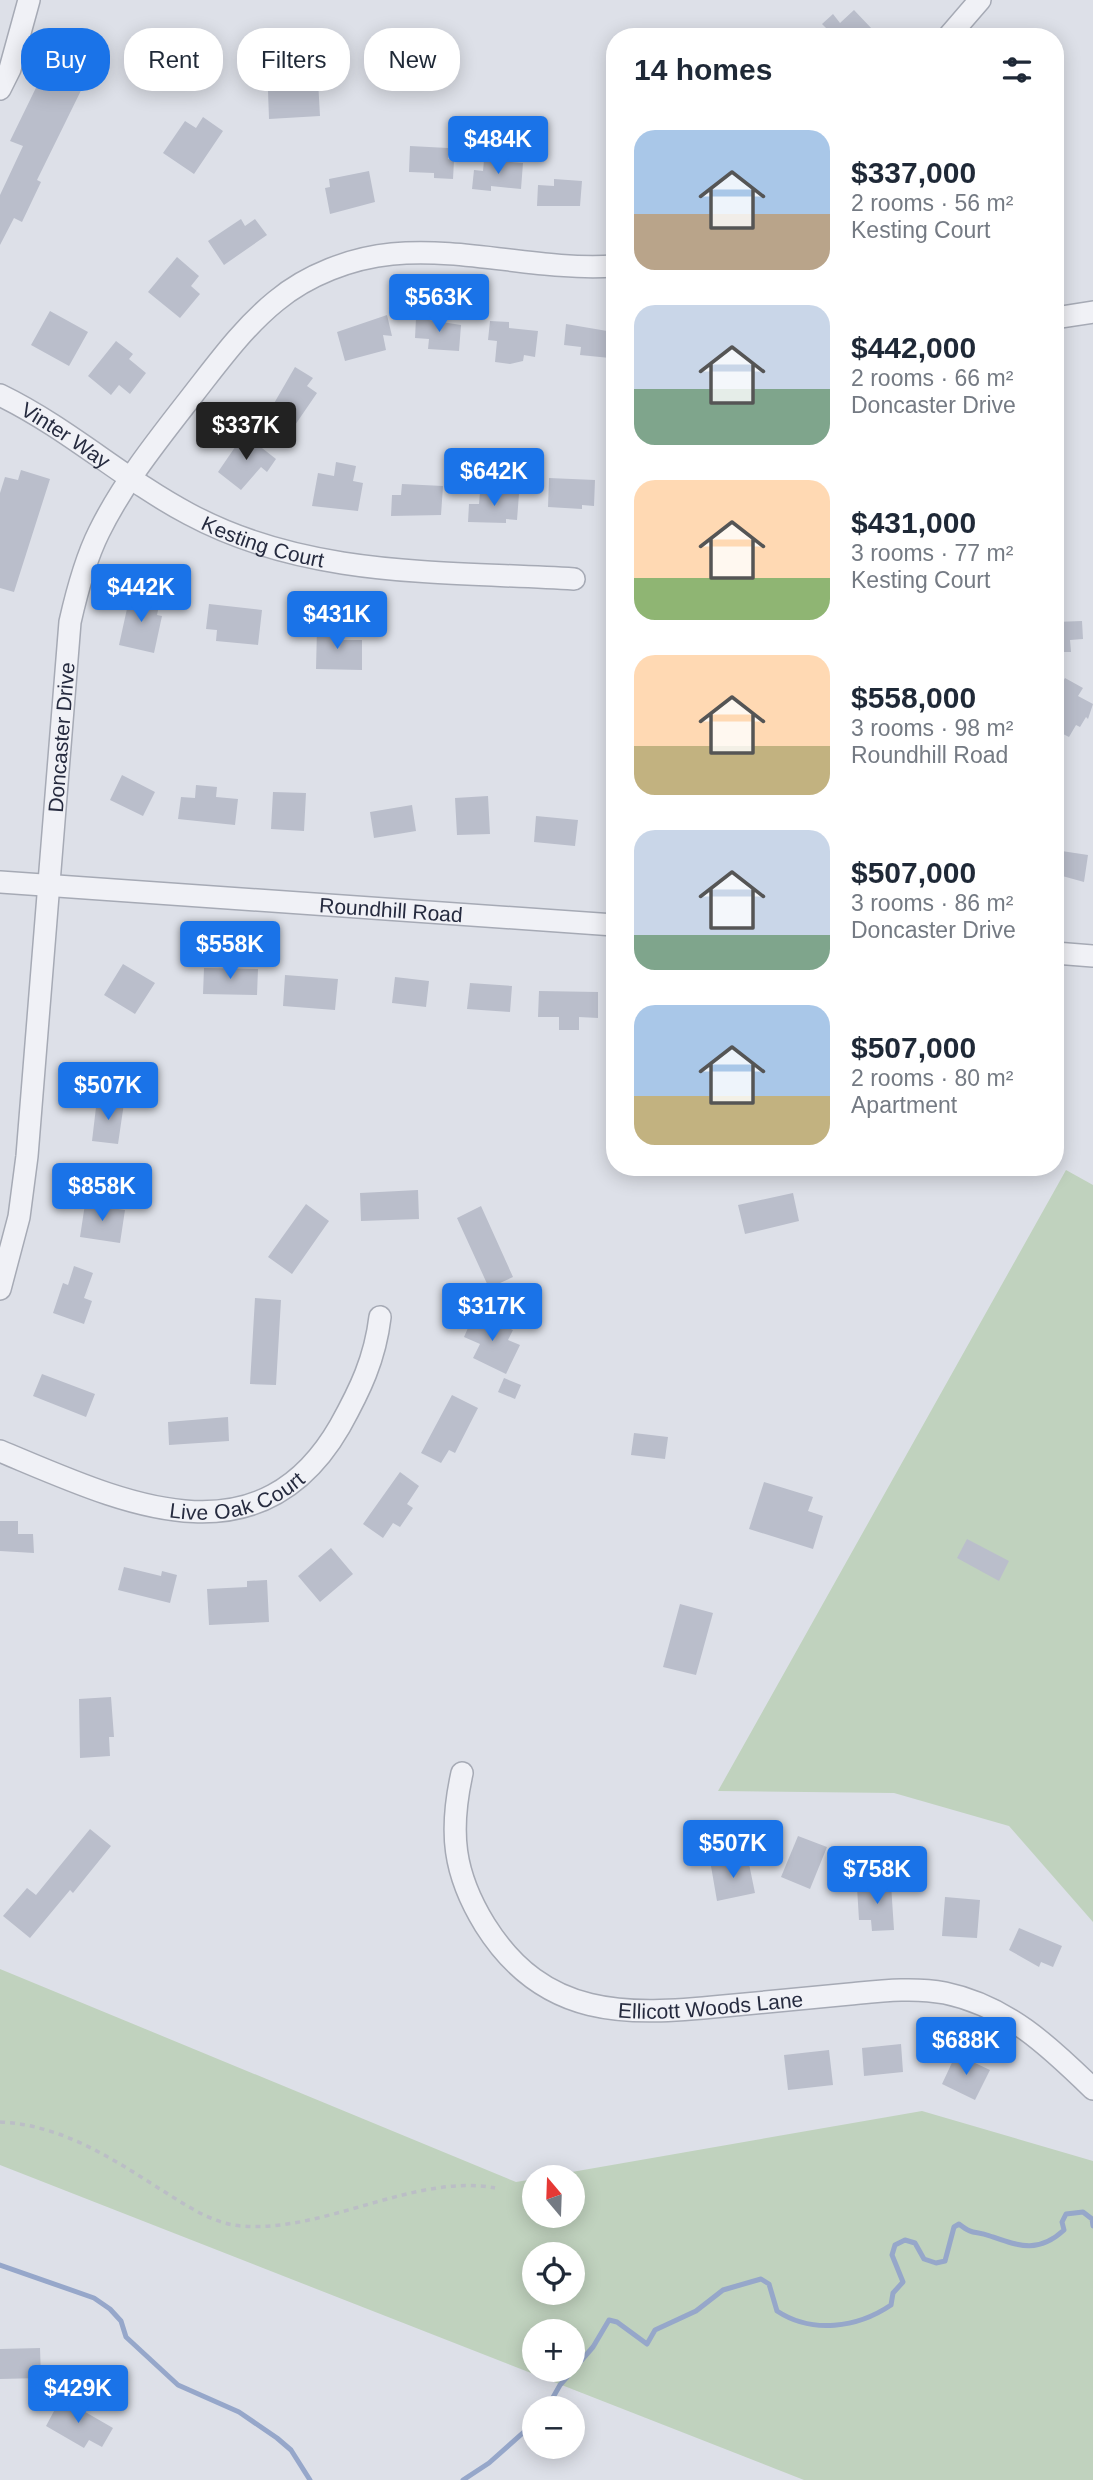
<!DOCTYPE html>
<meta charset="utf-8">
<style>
body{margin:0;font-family:Helvetica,sans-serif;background:#f6f6f7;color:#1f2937;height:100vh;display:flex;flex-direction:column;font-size:26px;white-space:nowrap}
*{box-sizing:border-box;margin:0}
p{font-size:23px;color:#747a83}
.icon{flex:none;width:38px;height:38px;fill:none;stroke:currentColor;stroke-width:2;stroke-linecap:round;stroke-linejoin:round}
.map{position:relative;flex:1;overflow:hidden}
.panel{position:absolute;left:606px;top:28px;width:458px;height:1148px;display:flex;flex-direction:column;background:#fff;border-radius:28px;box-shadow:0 4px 18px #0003}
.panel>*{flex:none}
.top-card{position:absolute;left:21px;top:28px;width:480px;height:63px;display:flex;gap:14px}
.needle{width:46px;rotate:341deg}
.tools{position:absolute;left:522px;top:2165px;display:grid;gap:14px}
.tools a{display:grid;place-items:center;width:63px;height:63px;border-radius:50%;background:#fff;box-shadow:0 4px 18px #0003;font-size:35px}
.price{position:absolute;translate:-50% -60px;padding:0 16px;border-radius:7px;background:#1a73e8;color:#fff;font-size:23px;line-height:46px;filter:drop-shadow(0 2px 4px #0008)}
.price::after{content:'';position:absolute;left:50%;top:42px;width:21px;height:16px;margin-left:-10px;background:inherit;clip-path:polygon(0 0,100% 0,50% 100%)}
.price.on{background:#222;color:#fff}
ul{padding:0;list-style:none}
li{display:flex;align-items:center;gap:21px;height:175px;padding:0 28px}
li span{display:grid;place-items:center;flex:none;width:196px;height:140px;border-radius:21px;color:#555}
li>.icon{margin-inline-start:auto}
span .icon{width:84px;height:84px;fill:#fffc;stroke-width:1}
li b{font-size:30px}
h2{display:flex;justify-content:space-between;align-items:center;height:84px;padding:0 28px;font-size:30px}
.tag{padding:0 24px;border-radius:28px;background:#fff;box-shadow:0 4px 18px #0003;font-size:24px;line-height:63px}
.tag.on{background:#1a73e8;color:#fff}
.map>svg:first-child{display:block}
.green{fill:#c0d2be;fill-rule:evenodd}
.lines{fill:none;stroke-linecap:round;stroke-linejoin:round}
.stream{stroke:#96a7ca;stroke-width:5}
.building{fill:#babecb}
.minor-casing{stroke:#a6aab5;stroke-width:24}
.path{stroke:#bbbec6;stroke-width:3.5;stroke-dasharray:5 5;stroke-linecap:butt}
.minor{stroke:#f0f1f6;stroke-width:21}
.labels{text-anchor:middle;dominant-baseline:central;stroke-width:5;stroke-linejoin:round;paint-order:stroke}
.street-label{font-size:21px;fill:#262b3f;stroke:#eceff5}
</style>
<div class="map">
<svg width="1093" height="2480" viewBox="0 0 1093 2480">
<rect width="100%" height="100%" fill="#dde0e8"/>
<path class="green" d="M1066,1170L1093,1185V1922L1009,1826L894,1793L718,1791Z
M0,1969L516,2182L534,2179V2216H572V2177H543L922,2111L1093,2161V2480H804L0,2165ZM572,2254V2292H534V2254ZM534,2331H572V2370H534Z"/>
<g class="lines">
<path class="stream" d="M0,2265L94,2298L110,2309L121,2321L126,2337L178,2385L239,2412L277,2438L291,2450L310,2480
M547,2408L560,2385L593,2347L609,2320L617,2322L647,2344L655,2330L696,2311L723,2290L761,2279L769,2284L777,2311C812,2334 857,2328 891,2305L893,2293L903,2282L892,2255L895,2245L905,2240L915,2243L924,2259L936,2263L945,2261L954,2227L959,2224C974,2236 975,2230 990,2236C1019,2246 1038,2254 1064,2230L1062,2222L1066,2214L1083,2212L1092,2219L1093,2226
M463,2480L489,2463L534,2423"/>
</g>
<path class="building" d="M854,10L872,29L863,37H825L830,32L822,24L833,14L840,23Z
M68,46L96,60L37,180L41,182L22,222L14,218L0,245V195L23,146L10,141L50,59L59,64Z
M318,80L320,116L269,119L268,91L288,90L287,81Z
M203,117L223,131L194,174L163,153L185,121L196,128Z
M410,146L448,148V159L454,160L453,179L434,178V173L409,172Z
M484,160L523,163L521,189L491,186V191L472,189L474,170L483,171Z
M369,171L375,202L330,214L325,188L330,187L329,179Z
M554,179L582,181L580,206H537L538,185L554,186Z
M241,219L245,226L255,219L267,235L224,265L208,241Z
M177,257L199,276L191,286L200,294L180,318L148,292Z
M50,311L88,332L69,366L31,345Z
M387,315L392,336L383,335L386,350L345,361L337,332Z
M416,318L461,325L459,351L428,349L429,339L415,338Z
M490,321L509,322V328L538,331L535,357L524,355L523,361L510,364L495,362L497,341L488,340Z
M566,324L613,332L610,358L580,355L581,347L564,345Z
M116,341L133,354L129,359L146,373L130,394L119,385L111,395L88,376Z
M295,367L313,378L307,386L317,393L293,428L269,412Z
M244,434L276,459L267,472L261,467L241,490L218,472Z
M336,462L356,466L353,481L363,483L358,511L312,506L318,473L334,476Z
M21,470L50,479L14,592L0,588V493L5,477L18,480Z
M549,478L595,480L594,506L582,505V509L548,507Z
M402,484L443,486L441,515L391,516L392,495H401Z
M480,492L519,494L517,520L506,519V523L468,522L469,504H479Z
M130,595L160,601L157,615L162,616L154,653L119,645Z
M209,604L262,610L258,645L216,641L217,630L206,629Z
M1082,621L1083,639L1070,640L1071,652H1055V622Z
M317,628H339V640H362V670L316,669Z
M1065,678L1083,688L1078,696L1093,704L1088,719L1086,717L1080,727L1076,725L1069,737L1055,730V695Z
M122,775L155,792L143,816L110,800Z
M196,785L217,787L216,797L238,799L235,825L178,819L181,797L195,798Z
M273,792L306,793L304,831L271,829Z
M488,796L490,834L457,835L455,798Z
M412,805L416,831L374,838L370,812Z
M536,816L578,820L575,846L534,842Z
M1055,850L1088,855L1084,882L1055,874Z
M123,964L155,983L135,1014L104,995Z
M204,968L258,969L257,995L203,994Z
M285,975L338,979L335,1010L283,1006Z
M395,977L429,981L426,1007L392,1003Z
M470,983L512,986L510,1012L467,1009Z
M539,991L598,992V1018L579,1017V1030H559V1017H538Z
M97,1099L124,1103L118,1144L92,1141Z
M418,1190L419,1219L361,1221L360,1193Z
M793,1193L799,1221L745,1234L738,1205Z
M85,1204L125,1210L120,1243L80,1237Z
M306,1204L329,1221L292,1274L268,1257Z
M481,1206L513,1277L489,1288L457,1218Z
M74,1266L93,1273L84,1298L92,1301L84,1324L53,1313L63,1283L68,1285Z
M255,1298L281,1300L276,1385L250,1384Z
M475,1312L513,1330L508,1340L520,1345L506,1374L473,1358L480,1344L464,1337Z
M42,1374L95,1394L86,1417L33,1396Z
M504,1378L521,1385L515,1399L498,1392Z
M452,1395L478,1408L455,1453L449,1450L441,1463L421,1453Z
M228,1417L229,1441L169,1445L168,1422Z
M634,1433L668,1437L665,1459L631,1455Z
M400,1472L419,1486L407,1504L413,1508L400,1527L393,1523L383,1538L363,1524Z
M764,1482L813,1497L808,1511L823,1516L813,1549L749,1529Z
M0,1521H18V1534H33L34,1553L0,1551Z
M967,1539L1009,1561L999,1581L957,1558Z
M331,1548L353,1574L320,1602L298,1576Z
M124,1567L161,1576L162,1571L177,1575L170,1603L118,1590Z
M267,1580L269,1622L209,1625L207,1589L247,1587V1581Z
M680,1604L713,1613L696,1675L663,1667Z
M111,1697L114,1737H109L110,1756L80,1758L79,1699Z
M90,1829L111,1846L73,1893L70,1890L30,1938L3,1916L27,1888L36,1895Z
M798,1836L827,1847L810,1889L781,1877Z
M748,1859L755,1893L717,1901L711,1866Z
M891,1884L894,1930L872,1931L871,1920H859L857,1887Z
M945,1897L980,1900L977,1938L942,1936Z
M1019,1928L1062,1946L1053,1967L1041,1962L1039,1967L1009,1950Z
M901,2044L903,2072L864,2076L862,2048Z
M829,2050L833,2085L788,2090L784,2055Z
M956,2054L990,2070L975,2100L942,2084Z
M40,2348L41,2378L0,2379V2349Z
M61,2398L113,2428L102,2447L89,2440L84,2448L46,2426Z"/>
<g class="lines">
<g class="minor-casing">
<g id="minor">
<path d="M948,37L980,0"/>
<path d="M0,89L10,69L29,0"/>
<path d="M1055,318L1093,312"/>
<path id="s1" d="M0,395C68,428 123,479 189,514C308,578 442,571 574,579"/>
<path id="s2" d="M0,882L614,925"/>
<path d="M1055,953L1093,956"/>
<path id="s3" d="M0,1289L19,1217L27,1156L70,622C77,591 85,560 99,532C124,481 161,436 195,392C220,360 244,327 276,301C307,275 351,258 392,254C466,247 540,271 614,266"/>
<path id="s4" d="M0,1451C118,1500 257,1570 340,1426C360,1390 375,1359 380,1317"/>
<path id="s5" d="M462,1773C449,1832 453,1873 485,1925C544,2019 626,2016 724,2006C766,2002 808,1998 850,1994C881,1991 914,1987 945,1993C1007,2006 1049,2046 1093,2089"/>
</g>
</g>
<path class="path" d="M0,2122C61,2125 110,2157 160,2189C186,2205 212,2224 242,2226C324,2233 415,2173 495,2188"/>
<use href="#minor" class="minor"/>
</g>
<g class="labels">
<g class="street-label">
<text stroke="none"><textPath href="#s1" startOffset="77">Vinter Way</textPath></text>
<text stroke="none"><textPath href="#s1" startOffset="303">Kesting Court</textPath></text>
<text stroke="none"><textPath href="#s3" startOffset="556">Doncaster Drive</textPath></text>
<text stroke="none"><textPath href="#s2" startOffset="392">Roundhill Road</textPath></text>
<text stroke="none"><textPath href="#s4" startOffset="250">Live Oak Court</textPath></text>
<text stroke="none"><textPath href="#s5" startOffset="415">Ellicott Woods Lane</textPath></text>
</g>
</g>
</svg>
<div class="tools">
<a><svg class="needle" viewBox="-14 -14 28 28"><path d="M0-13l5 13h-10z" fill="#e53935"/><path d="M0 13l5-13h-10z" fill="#747a83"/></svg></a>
<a><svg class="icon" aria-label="locate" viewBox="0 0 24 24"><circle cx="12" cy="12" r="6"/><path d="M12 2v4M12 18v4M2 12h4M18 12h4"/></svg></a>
<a>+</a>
<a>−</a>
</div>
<b class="price" style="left:498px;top:176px">$484K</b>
<b class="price" style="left:439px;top:334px">$563K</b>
<b class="price on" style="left:246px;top:462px">$337K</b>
<b class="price" style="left:494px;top:508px">$642K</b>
<b class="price" style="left:141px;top:624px">$442K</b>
<b class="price" style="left:337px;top:651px">$431K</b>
<b class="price" style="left:230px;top:981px">$558K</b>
<b class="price" style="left:108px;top:1122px">$507K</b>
<b class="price" style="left:102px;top:1223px">$858K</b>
<b class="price" style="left:492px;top:1343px">$317K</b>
<b class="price" style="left:733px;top:1880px">$507K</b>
<b class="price" style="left:877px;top:1906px">$758K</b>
<b class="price" style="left:966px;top:2077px">$688K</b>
<b class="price" style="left:78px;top:2425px">$429K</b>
<div class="top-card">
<a class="tag on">Buy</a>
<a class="tag">Rent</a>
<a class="tag">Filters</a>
<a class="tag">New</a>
</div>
<section class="panel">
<h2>14 homes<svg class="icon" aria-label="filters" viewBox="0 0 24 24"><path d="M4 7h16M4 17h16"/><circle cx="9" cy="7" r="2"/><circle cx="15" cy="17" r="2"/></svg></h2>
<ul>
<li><span style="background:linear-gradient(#a9c7e8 60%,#b9a48a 0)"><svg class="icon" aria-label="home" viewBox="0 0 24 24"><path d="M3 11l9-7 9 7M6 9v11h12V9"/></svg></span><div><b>$337,000</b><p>2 rooms · 56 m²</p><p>Kesting Court</p></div></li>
<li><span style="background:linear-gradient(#c9d6e8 60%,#7fa58c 0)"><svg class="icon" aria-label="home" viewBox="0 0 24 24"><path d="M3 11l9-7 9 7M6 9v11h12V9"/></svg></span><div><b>$442,000</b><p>2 rooms · 66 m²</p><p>Doncaster Drive</p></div></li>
<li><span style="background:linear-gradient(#ffd9b3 70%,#8fb573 0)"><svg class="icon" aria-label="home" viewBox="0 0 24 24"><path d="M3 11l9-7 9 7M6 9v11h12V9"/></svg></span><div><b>$431,000</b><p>3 rooms · 77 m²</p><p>Kesting Court</p></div></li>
<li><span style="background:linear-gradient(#ffd9b3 65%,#c2b280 0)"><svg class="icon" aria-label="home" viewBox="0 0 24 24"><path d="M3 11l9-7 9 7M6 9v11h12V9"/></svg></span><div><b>$558,000</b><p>3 rooms · 98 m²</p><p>Roundhill Road</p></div></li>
<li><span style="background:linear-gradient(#c9d6e8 75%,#7fa58c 0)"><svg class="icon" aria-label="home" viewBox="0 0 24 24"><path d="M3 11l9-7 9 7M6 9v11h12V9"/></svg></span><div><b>$507,000</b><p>3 rooms · 86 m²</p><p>Doncaster Drive</p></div></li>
<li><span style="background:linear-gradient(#a9c7e8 65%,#c2b280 0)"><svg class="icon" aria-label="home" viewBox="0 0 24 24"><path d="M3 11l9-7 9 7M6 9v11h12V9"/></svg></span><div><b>$507,000</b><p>2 rooms · 80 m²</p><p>Apartment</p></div></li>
</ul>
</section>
</div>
